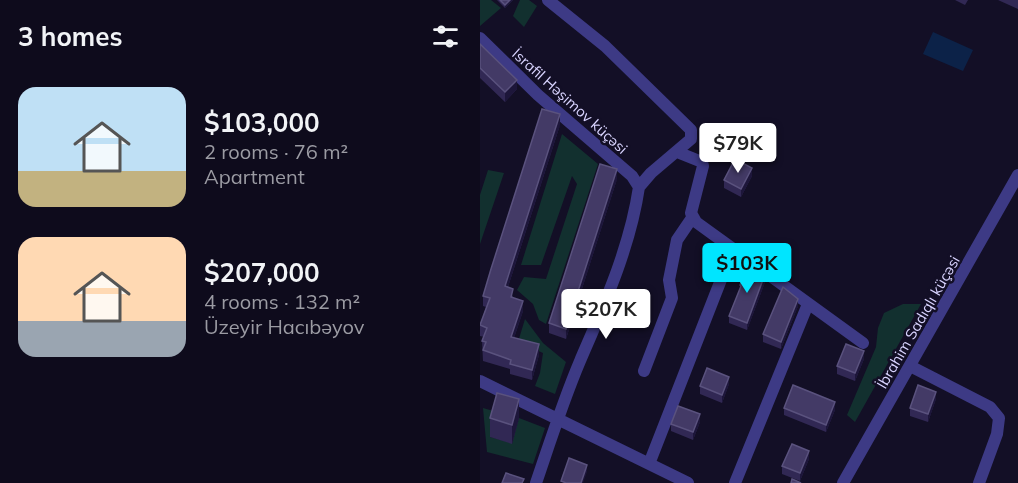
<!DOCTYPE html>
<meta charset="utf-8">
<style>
body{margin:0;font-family:Mulish,sans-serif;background:#171425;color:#f1f3f6;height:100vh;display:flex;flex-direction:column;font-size:22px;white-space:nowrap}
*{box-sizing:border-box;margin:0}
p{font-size:20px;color:#9b9ba3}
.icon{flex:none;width:33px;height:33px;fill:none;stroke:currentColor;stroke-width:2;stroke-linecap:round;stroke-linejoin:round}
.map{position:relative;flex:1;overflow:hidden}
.sheet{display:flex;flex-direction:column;background:#0e0b1c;width:480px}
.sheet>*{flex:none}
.price{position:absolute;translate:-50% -51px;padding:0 14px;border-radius:6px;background:#fff;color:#222;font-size:20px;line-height:39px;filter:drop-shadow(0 2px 3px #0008)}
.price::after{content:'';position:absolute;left:50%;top:36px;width:18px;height:14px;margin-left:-9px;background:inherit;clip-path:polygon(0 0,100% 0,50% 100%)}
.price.current{background:#00e5ff;color:#111}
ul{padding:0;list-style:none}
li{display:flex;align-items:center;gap:18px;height:150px;padding:0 18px}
li span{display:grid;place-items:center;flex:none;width:168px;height:120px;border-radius:18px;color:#555}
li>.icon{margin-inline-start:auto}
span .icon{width:72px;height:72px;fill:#fffc;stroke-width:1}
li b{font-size:26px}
h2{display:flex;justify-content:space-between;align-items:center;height:72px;padding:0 18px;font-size:26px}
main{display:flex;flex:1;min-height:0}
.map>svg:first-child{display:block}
.green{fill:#12302f}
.water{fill:#0c2248}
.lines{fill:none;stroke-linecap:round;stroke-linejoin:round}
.minor{stroke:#3d3a85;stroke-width:12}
.wall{fill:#312854}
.shaded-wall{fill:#1d163a}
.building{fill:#433a66;stroke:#5a527e;stroke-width:1.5}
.labels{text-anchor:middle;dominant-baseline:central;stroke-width:5;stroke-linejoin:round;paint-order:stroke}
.street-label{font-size:15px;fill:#d9d4ff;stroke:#130f26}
</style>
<main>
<section class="sheet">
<h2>3 homes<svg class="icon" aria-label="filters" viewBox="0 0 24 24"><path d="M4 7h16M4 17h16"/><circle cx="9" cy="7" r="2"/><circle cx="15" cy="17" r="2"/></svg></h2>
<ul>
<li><span style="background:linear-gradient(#bfe0f5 70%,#c2b280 0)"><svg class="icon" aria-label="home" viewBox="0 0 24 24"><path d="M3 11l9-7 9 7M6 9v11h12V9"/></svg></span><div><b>$103,000</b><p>2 rooms · 76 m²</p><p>Apartment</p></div></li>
<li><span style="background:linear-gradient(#ffd9b3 70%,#9aa5b1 0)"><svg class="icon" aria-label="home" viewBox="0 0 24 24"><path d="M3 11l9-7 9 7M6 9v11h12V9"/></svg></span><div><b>$207,000</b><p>4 rooms · 132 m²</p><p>Üzeyir Hacıbəyov</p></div></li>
</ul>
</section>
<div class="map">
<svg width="538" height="483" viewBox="0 0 538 483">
<rect width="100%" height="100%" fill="#130f26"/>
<path class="green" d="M0,0H11L21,8L0,26Z
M40,0H49L57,6L44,27L33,16Z
M82,134L118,164L66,324L59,320L53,304L37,290L44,277L66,279L97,184L92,176L61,265H41Z
M8,170L24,173L0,244V195Z
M423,304H441L375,422L367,415L396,347L398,328L404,313Z
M45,319L63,343L86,362L75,394L55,386L60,373L63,353L38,342Z
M3,408L17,412L10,437L32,443L39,418L65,428L53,464L7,452Z"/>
<path class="water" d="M453,32L493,50L483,71L443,54Z"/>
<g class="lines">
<path class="minor" d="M68,0L125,46L211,130V139L171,173L159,187
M0,38L58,95L152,176L159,187
M197,152L222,162L223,166L211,213L216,222L383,343
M430,366L510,407L519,418L517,434L499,483
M164,371L192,298L189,280L197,240L212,218
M0,381L208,483
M169,464L253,249
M56,483C70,442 83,401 100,361C124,305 150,248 159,187
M255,483L328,304
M363,483L538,175"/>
</g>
<path class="wall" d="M17,0H33L25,8Z
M475,0H488L485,5Z
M518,0H538V9Z
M0,44L37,89L25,102L0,78Z
M80,125L28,287L33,297L43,311L34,338L59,355L52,380L30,374V369L3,361L2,341L4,337L0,336V325L6,307L3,306V296Z
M272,176L261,197L244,188V180Z
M137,179L86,339L69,333V323Z
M285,282L267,330L249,323V316L260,289V285Z
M318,306L301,349L283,342V334Z
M384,359L375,381L357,374V366Z
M249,384L242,403L220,394V386Z
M456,399L448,422L430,416V408Z
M304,408L355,410L346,432L304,415Z
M10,418H39L32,444L10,437Z
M220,422L213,440L191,431V424Z
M329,459L320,481L302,474V466Z"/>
<path class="shaded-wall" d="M30,0H33L25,8V5Z
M37,80V89L25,102V92Z
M80,114V125L25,296V286Z
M272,168V176L261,197V189Z
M137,169V179L86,339V329Z
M285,274V282L267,330V323Z
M318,299V306L301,349V342Z
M43,301V311L31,347V337Z
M59,344V355L52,380V370Z
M384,351V359L375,381V373Z
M249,377V384L242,403V395Z
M456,392V399L448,422V414Z
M39,399V418L32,444V425Z
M355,402V410L346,432V425Z
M220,414V422L213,440V432Z
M329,451V459L320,481V473Z
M107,465V472L103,483H101Z"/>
<path class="building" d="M20,0H30L25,5Z
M0,44L37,80L25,92L0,68Z
M62,109L80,114L25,286L33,289L31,297L43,301L31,337L59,344L52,370L30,364L31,360L3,350L6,342L2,341L7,328L0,325L10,298L3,296L11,269Z
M255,159L272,168L261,189L244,180Z
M120,164L137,169L86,329L69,323Z
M269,263L285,274L267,323L249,316L261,286L260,285Z
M303,287L318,299L301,342L283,334Z
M366,344L384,351L375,373L357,366Z
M227,368L249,377L242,395L220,386Z
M313,385L355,402L346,425L304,408Z
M438,385L456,392L448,414L430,408Z
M17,393L39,399L32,425L10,418Z
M198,406L220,414L213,432L191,424Z
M312,444L329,451L320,473L302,466Z
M89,458L107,465L101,483H86L81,481Z
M26,473L44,479L42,483H22Z
M312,479L321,483H311Z"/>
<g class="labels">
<g class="street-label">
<text transform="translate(90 101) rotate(42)">İsrafil Həşimov küçəsi</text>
<text transform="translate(438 322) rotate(-60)">İbrahim Sadıqlı küçəsi</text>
</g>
</g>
</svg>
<b class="price" style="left:258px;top:174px">$79K</b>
<b class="price current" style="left:267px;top:294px">$103K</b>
<b class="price" style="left:126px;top:340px">$207K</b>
</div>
</main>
